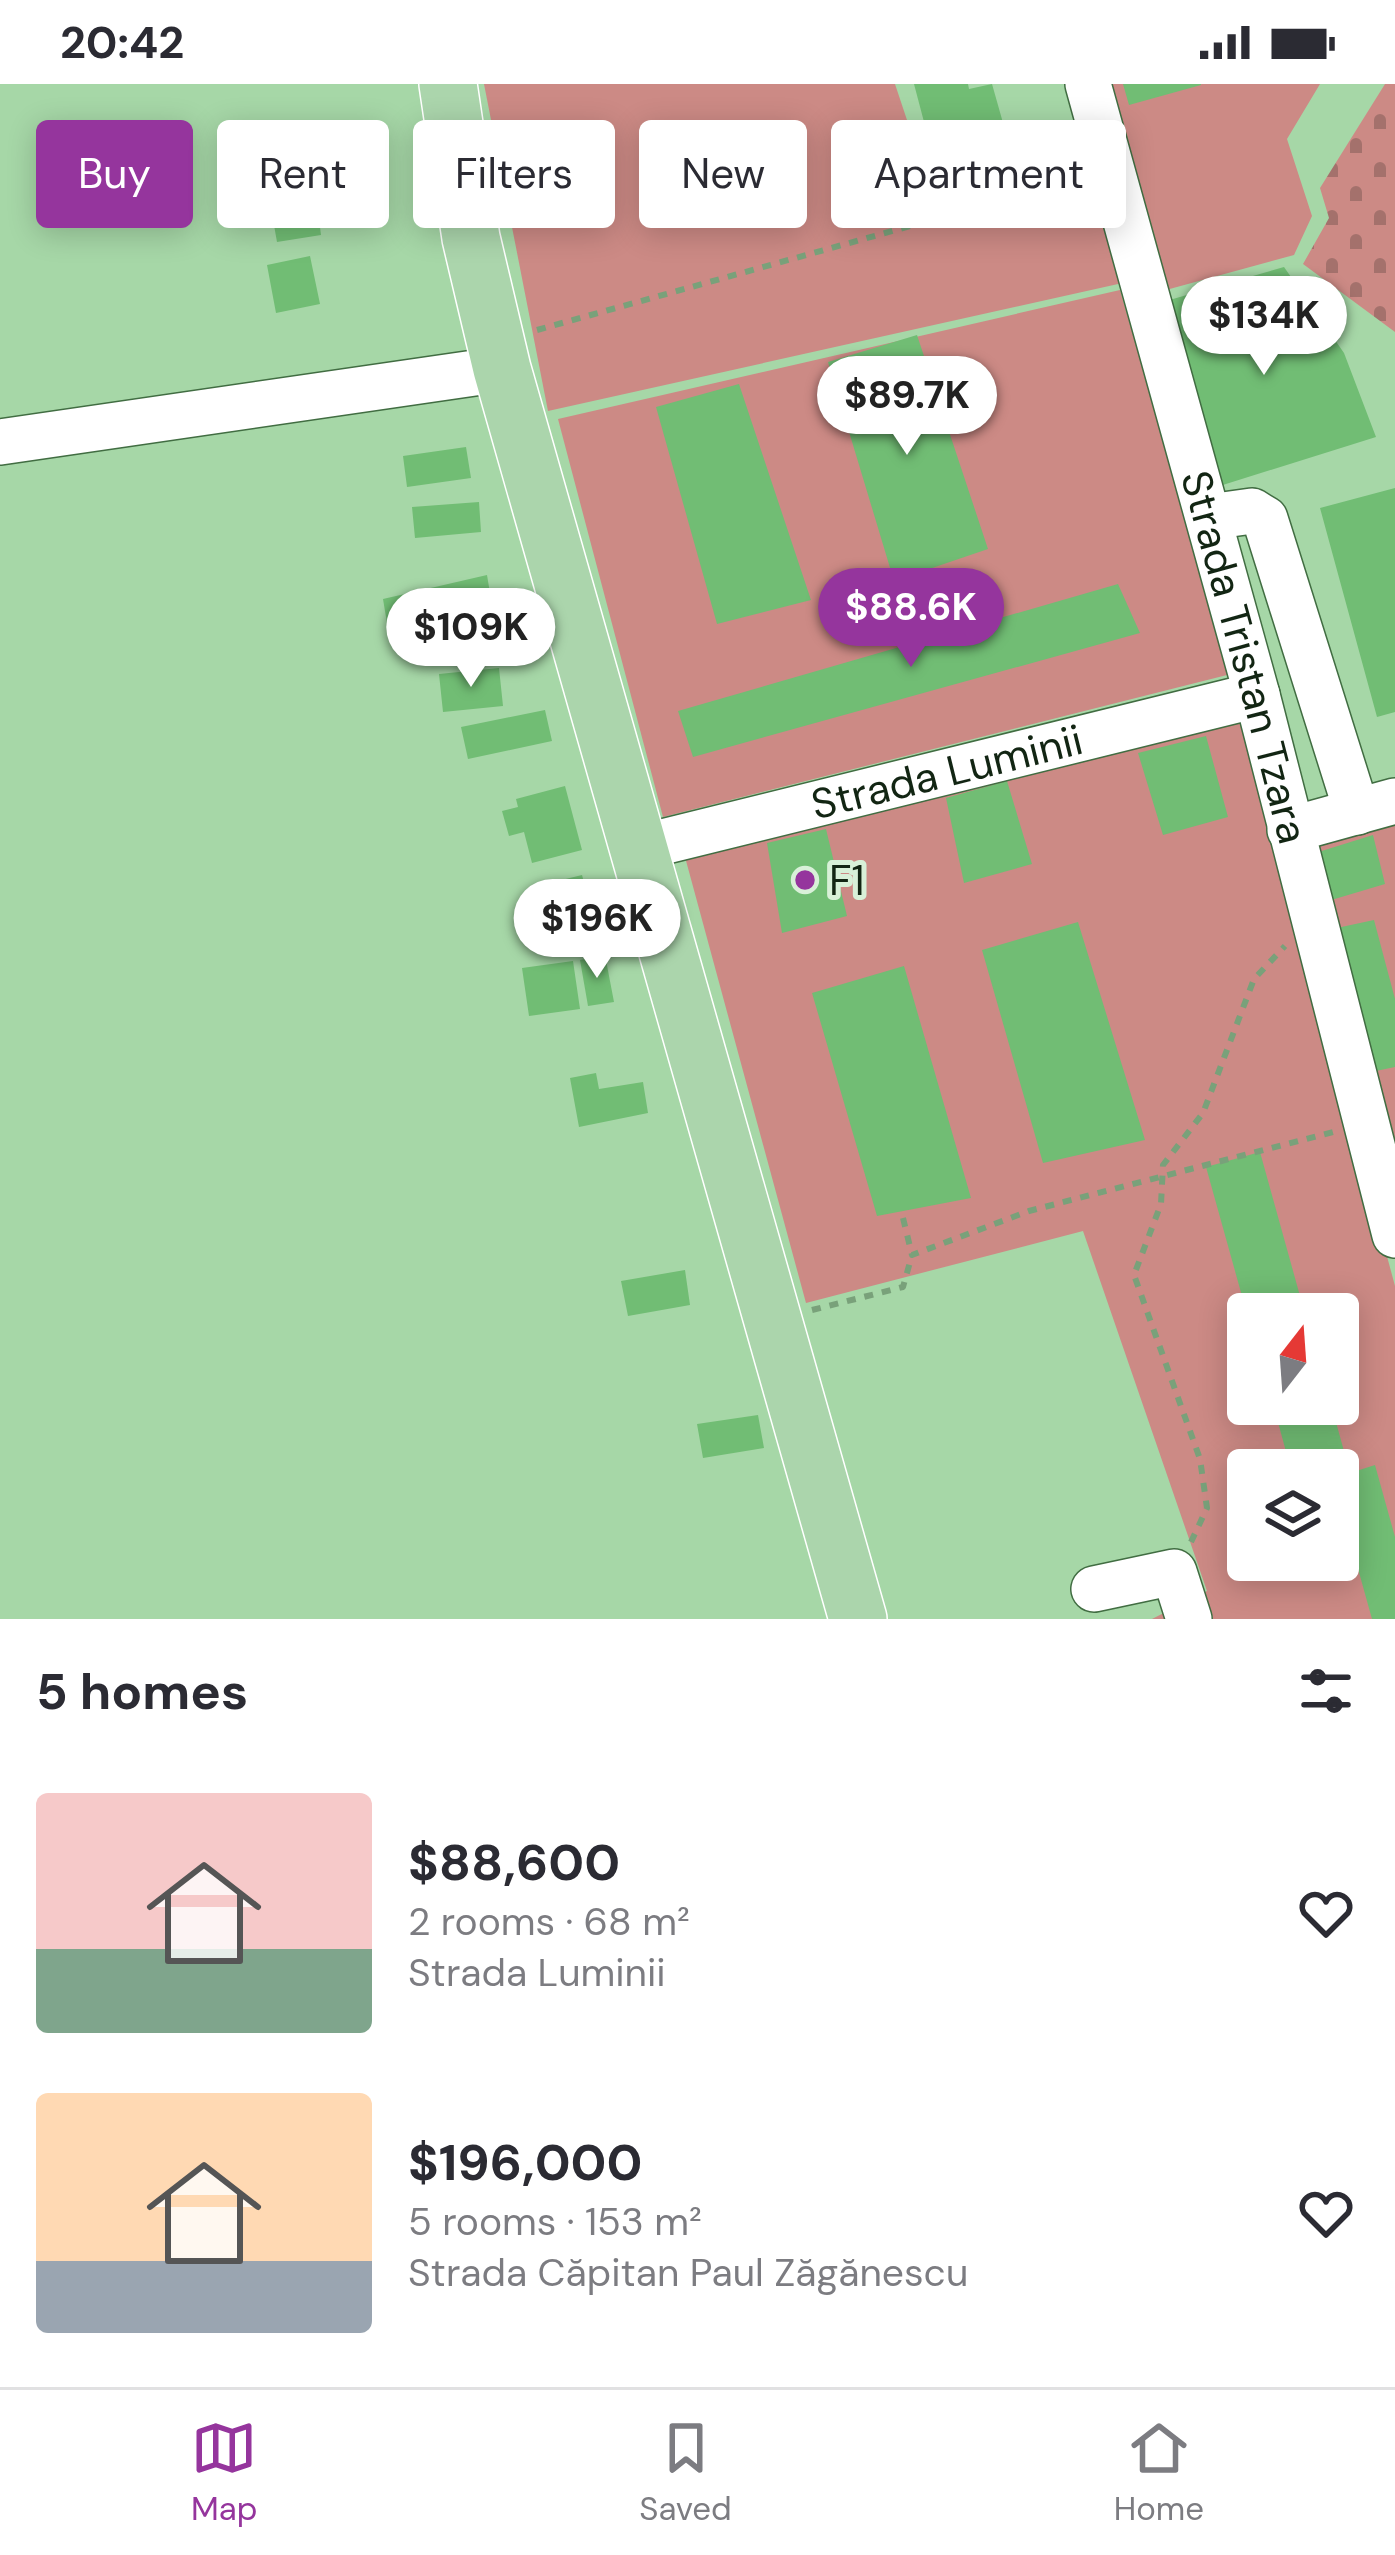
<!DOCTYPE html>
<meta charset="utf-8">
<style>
body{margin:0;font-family:"DM Sans",sans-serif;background:#f7f7f7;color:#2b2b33;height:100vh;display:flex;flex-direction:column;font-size:45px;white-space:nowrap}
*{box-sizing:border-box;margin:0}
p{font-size:39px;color:#7c7c81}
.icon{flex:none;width:66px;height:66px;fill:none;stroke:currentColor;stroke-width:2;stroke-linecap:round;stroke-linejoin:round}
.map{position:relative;height:1535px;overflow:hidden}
.side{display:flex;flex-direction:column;background:#fff;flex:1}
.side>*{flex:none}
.hud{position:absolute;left:36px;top:36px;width:1323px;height:108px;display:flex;gap:24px}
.needle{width:78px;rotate:17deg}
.tools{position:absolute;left:1227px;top:1209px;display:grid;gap:24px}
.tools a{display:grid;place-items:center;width:132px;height:132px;border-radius:12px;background:#fff;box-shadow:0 6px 30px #0003;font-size:60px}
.price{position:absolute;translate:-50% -102px;padding:0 27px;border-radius:42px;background:#fff;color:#222;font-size:39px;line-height:78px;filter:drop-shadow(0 3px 6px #0008)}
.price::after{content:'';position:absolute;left:50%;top:72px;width:36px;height:27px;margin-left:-18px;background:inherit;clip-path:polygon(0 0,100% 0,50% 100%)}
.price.current{background:#95359d;color:#fff}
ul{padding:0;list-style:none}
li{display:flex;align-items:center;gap:36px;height:300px;padding:0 36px}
li span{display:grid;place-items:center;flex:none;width:336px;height:240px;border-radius:12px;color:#555}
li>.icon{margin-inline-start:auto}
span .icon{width:144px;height:144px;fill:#fffc;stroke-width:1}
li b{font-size:51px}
h2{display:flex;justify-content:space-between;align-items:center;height:144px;padding:0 36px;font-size:51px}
.chip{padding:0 42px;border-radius:12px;background:#fff;box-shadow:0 6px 30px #0003;font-size:42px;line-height:108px}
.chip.current{background:#95359d;color:#fff}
.status{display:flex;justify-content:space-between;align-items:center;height:84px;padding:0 60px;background:#fff;direction:ltr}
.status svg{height:33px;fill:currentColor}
.tabs{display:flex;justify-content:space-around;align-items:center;height:168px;border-top:3px solid #e1e1e2;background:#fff;font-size:33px;color:#7c7c81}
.tabs a{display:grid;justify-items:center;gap:6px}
.tabs .current{color:#95359d}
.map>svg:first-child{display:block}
.green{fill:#cc8a85;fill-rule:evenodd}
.cemetery{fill:url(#cemetery-stones)}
.building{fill:#71bd74}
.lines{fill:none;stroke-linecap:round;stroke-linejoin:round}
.minor-casing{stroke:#416d42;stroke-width:48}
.major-casing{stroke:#fff;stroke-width:60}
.path{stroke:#79a17a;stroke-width:6;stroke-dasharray:9 9;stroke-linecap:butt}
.minor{stroke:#fff;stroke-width:45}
.major{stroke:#abd5ac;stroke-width:57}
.poi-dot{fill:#95359d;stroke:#d8f0d8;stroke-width:4.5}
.labels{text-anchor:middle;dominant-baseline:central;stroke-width:10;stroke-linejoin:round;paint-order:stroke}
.street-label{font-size:42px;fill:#122513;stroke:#d8f0d8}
.poi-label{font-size:42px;fill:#122513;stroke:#d8f0d8;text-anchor:start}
</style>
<div class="status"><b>20:42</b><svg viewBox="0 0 49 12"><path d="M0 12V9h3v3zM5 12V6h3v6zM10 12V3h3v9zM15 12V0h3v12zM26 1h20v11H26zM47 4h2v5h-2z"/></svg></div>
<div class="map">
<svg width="1395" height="1535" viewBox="0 0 1395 1535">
<defs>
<pattern id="cemetery-stones" width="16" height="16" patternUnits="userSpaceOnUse" patternTransform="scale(3)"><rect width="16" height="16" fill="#cc8a85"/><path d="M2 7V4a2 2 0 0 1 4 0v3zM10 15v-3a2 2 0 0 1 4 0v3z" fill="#a4716c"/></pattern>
</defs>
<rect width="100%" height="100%" fill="#a6d7a7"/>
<path class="green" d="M484,0H895L924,87L1101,45L1145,194L548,327Z
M1094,0H1320L1287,55L1312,132L1294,171L1155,209Z
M1120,206L1231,590L663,733L558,335Z
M1240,627L1395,1202V1535H1152L1207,1507L1083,1147L806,1219L685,773ZM1248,1230H1338V1320H1248ZM1248,1386H1338V1476H1248Z
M1395,729V1105L1302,757Z"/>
<path class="cemetery" d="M1385,0H1395V248L1303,180L1329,134L1320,104Z"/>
<path class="building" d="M914,0H968L969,5L992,0L1007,53L933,72Z
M1123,0H1201V1L1129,21Z
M356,105L361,136L320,143L321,151L277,158L269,113Z
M310,172L320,220L276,229L267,181Z
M1284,183L1344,269L1376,353L1210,405L1166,217Z
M917,251L988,465L894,497L828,278Z
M739,300L811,516L717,540L656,323Z
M466,363L471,394L407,403L403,372Z
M1395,404V628L1377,633L1320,424Z
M479,418L481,448L415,454L412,423Z
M487,491L493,527L388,545L383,515Z
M1118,500L1140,549L693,673L678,627Z
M499,584L503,622L443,628L439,590Z
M545,626L552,657L468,675L461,643Z
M1206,652L1228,733L1163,751L1138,669Z
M1007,697L1032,780L964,799L946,714Z
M565,702L582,766L532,779L524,748L509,752L502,727L518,723L516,715Z
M826,745L847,832L782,849L767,759Z
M1373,751L1385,800L1328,817L1312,770Z
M582,791L595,839L542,852L529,804Z
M1374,836L1395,915V983L1371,988L1332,845Z
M1078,838L1145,1056L1043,1079L982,866Z
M605,871L614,918L588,922L580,876Z
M573,877L580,925L529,932L522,884Z
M904,882L971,1114L877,1132L812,909Z
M596,989L599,1005L643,998L648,1029L579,1043L570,994Z
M1260,1068L1305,1230H1247L1206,1083Z
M685,1186L690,1221L628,1232L621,1197Z
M1273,1320H1331L1350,1389L1375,1381L1395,1453V1535H1372L1338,1413V1386H1291Z
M758,1331L764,1364L703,1374L697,1340Z"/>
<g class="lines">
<g class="minor-casing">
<g id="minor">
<path id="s1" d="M1088,0L1257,611L1395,1151"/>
<path d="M0,358L502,285"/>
<path d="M1209,433L1252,427L1265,435L1357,728"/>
<path d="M1290,746L1395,717"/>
<path id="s2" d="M638,764L1257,611"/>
<path d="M1094,1505L1174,1488L1189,1535"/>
</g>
</g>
<g class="major-casing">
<path id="major" d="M448,0L471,154L502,285L858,1535"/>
</g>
<path class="path" d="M537,246L1079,95
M903,1134L912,1171L1029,1127L1333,1048
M812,1226L903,1203L912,1171
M1191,1458L1207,1424L1200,1375L1134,1191L1161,1120L1163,1081L1203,1029L1254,895L1285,862"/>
<use href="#minor" class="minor"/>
<use href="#major" class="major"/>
</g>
<circle class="poi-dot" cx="805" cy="796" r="12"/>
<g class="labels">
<g class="street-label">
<text stroke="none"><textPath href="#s1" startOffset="594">Strada Tristan Tzara</textPath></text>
<text stroke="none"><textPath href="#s2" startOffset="318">Strada Luminii</textPath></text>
</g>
<g class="poi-label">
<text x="829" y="796">F1</text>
</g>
</g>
</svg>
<div class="tools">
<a><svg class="needle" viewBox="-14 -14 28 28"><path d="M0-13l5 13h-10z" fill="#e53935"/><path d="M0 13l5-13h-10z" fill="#7c7c81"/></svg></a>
<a><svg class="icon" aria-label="layers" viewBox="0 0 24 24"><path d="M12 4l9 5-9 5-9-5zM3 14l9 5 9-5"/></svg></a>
</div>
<b class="price" style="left:1264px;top:294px">$134K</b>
<b class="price" style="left:907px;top:374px">$89.7K</b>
<b class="price current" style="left:911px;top:586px">$88.6K</b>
<b class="price" style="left:471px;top:606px">$109K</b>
<b class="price" style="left:597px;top:897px">$196K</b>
<div class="hud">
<a class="chip current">Buy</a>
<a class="chip">Rent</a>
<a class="chip">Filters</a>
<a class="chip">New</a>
<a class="chip">Apartment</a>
</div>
</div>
<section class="side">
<h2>5 homes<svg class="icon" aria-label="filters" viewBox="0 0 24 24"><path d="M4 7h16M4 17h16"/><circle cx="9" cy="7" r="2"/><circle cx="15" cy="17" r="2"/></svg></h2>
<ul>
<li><span style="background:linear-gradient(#f6c9c9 65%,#7fa58c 0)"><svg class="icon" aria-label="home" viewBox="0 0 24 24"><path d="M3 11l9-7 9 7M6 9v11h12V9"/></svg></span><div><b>$88,600</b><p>2 rooms · 68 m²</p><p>Strada Luminii</p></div><svg class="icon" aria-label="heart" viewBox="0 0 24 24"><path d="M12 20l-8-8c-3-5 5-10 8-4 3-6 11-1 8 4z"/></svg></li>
<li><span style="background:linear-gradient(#ffd9b3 70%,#9aa5b1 0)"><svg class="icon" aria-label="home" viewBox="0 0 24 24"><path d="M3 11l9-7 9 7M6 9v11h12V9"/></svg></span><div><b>$196,000</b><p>5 rooms · 153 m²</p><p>Strada Căpitan Paul Zăgănescu</p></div><svg class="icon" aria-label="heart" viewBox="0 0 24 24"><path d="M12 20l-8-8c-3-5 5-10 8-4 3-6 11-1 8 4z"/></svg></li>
</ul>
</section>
<nav class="tabs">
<a class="current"><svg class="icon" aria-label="map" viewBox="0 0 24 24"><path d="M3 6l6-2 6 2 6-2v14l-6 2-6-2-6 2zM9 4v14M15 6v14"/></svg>Map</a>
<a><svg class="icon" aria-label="saved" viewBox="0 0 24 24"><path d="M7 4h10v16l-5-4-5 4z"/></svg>Saved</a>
<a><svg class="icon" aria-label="home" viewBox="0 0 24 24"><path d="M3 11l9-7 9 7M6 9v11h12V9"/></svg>Home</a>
</nav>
